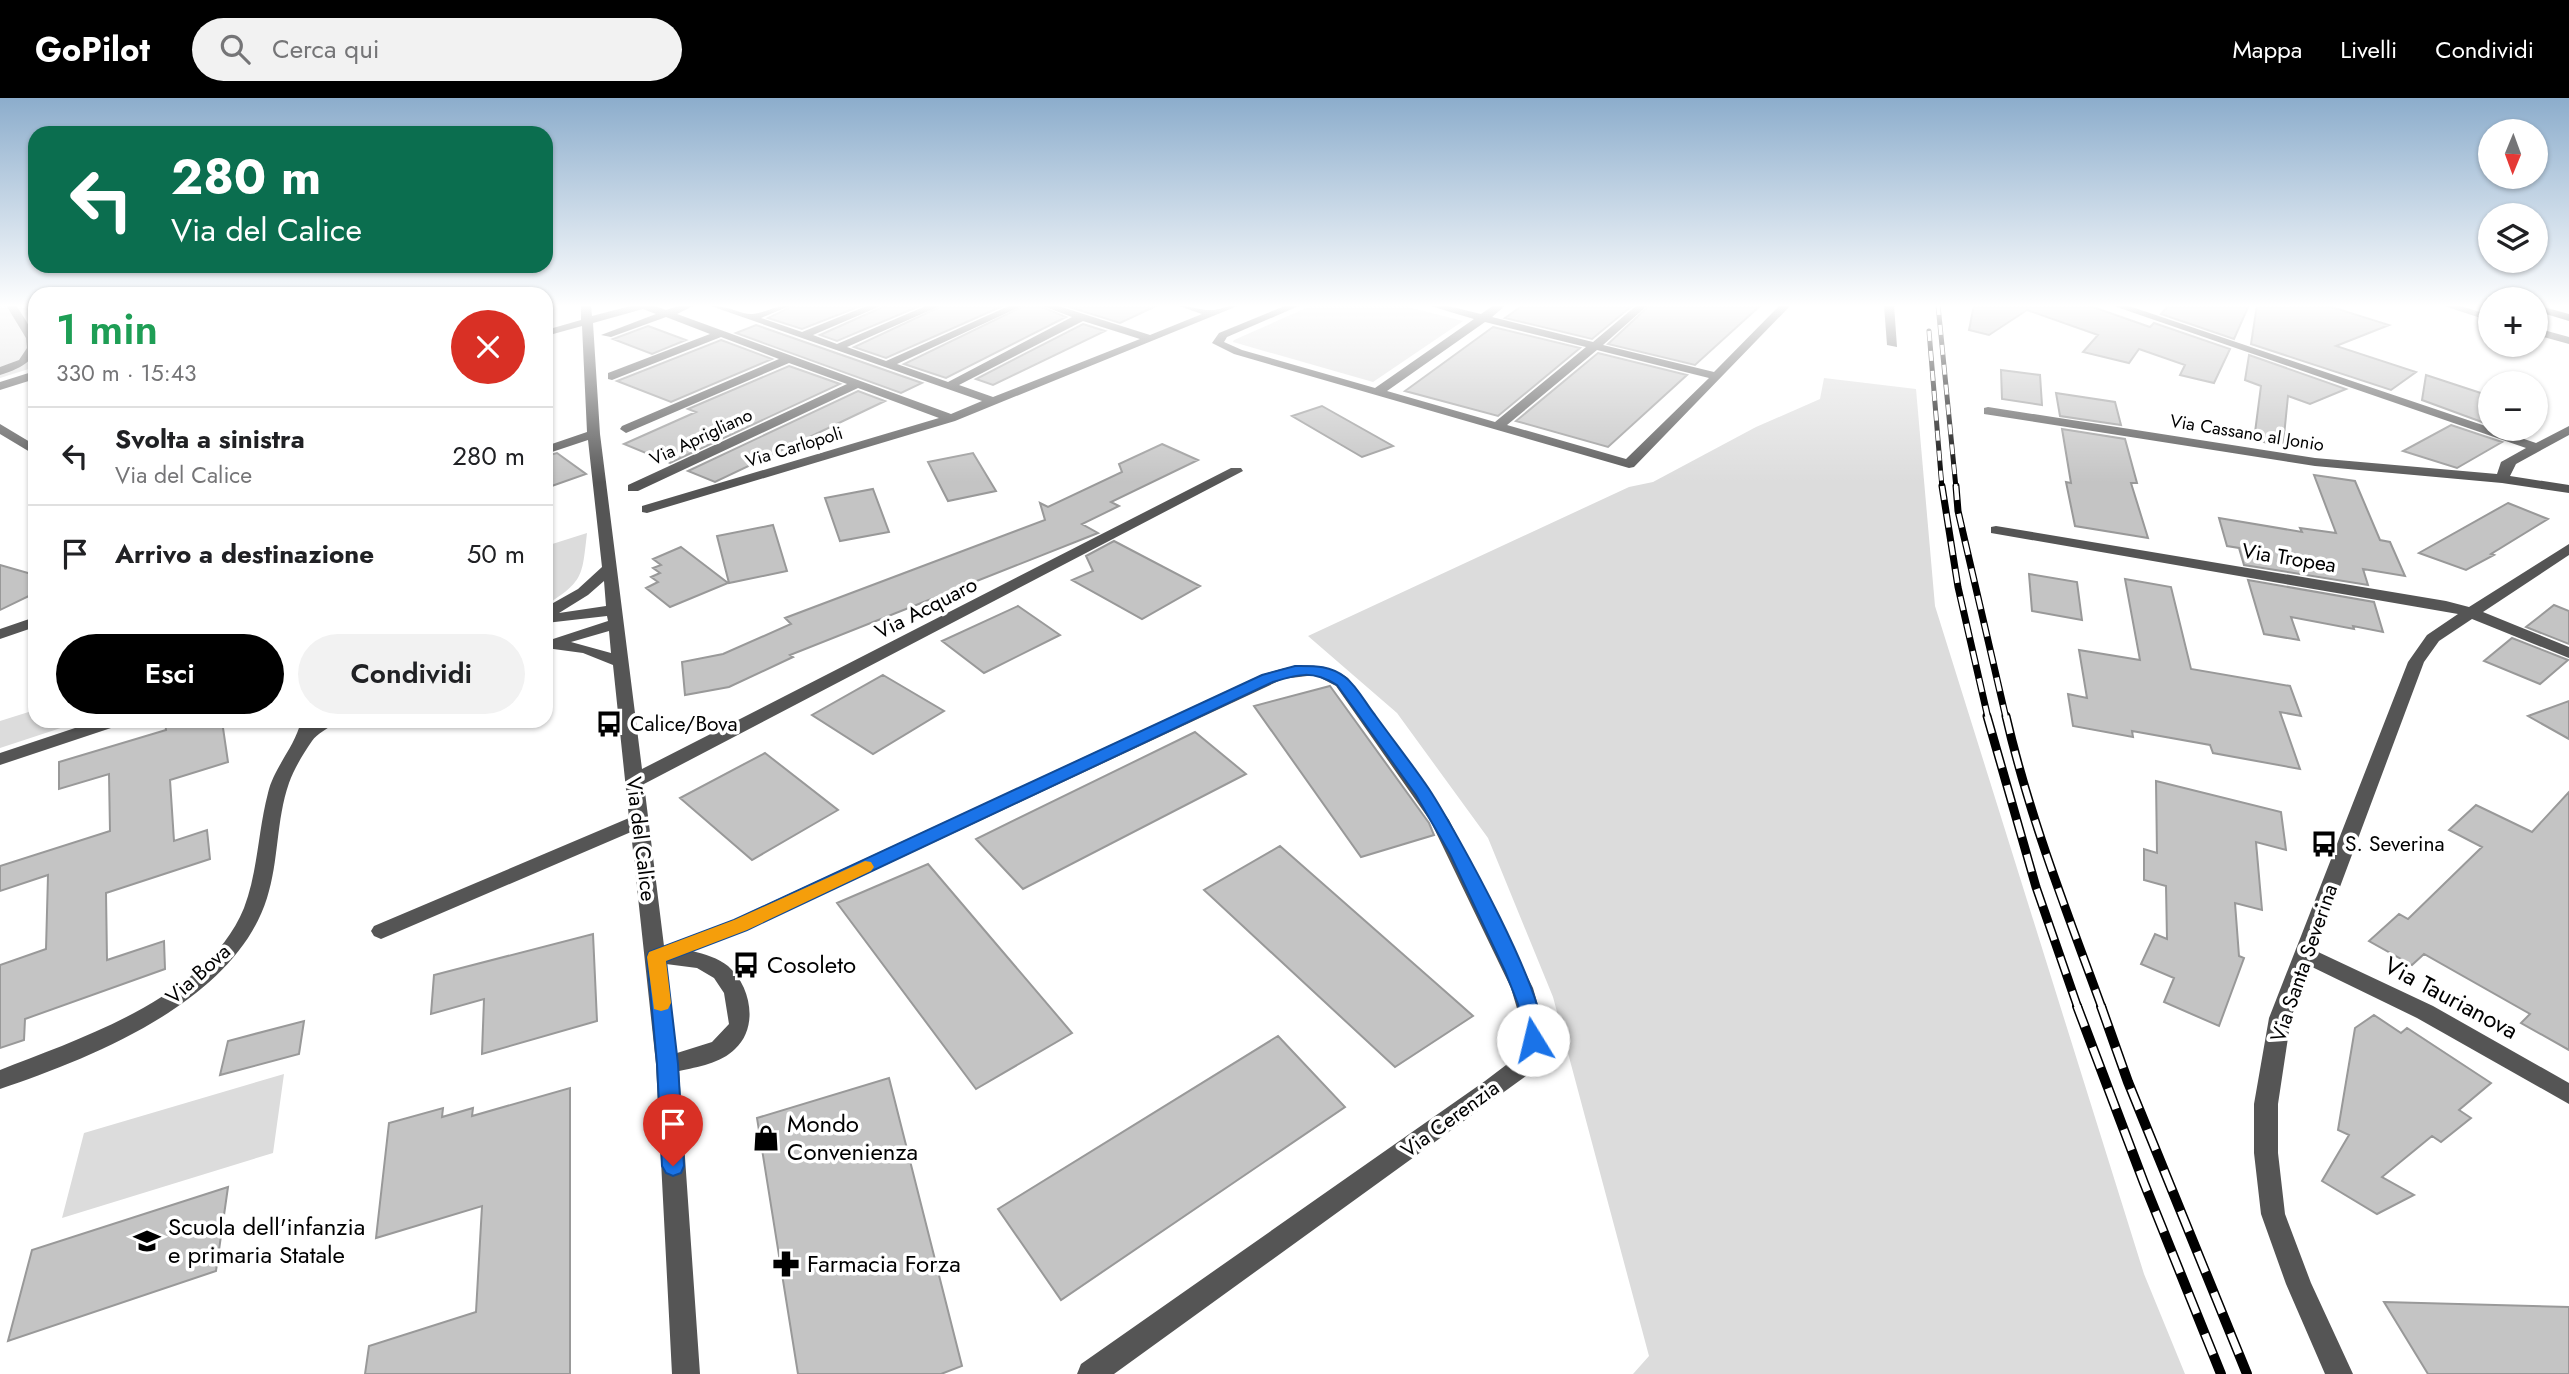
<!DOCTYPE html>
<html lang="it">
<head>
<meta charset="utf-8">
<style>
  :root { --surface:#fff; --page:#f2f2f2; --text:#202124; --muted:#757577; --line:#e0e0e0; --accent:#000 }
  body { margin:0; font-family:Jost,sans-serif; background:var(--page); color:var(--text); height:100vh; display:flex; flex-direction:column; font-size:26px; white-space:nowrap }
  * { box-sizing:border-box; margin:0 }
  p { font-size:23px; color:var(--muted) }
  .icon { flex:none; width:38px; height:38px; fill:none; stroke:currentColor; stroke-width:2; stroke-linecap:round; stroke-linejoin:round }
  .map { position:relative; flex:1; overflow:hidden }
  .sheet { position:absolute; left:28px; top:189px; width:525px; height:441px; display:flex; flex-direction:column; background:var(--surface); border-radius:21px; box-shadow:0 2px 5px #0004 }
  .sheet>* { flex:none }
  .banner { position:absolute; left:28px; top:28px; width:525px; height:147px; border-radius:21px; box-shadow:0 2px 5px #0004; background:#0b6e4f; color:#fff; overflow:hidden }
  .needle { width:46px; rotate:181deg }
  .buttons { position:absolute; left:2478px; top:21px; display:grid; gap:14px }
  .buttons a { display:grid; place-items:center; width:70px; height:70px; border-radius:50%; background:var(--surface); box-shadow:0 2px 5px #0004; font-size:35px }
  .pin { position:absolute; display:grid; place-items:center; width:60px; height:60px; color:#fff; margin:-72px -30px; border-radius:50% 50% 50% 0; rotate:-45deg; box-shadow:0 0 7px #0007 }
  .pin .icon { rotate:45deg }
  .me { position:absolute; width:77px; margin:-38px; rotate:351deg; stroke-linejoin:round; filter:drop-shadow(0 0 5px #0008) }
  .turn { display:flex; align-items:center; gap:24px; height:147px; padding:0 28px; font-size:32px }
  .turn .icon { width:91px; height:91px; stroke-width:2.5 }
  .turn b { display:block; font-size:49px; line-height:60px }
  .round { display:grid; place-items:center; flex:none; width:74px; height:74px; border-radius:37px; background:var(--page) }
  .headline { display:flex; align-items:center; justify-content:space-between; height:119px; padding:0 28px }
  h1 { font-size:42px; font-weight:600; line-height:52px; color:#1e9e55 }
  .button { display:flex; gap:14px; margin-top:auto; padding:14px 28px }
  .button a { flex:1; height:80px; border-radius:42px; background:var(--accent); color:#fff; font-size:28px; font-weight:600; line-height:80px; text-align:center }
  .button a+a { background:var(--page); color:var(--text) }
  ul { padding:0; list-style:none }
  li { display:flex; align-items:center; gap:21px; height:98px; padding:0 28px; border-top:2px solid var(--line) }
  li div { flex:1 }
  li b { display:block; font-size:26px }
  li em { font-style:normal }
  header { display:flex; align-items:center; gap:42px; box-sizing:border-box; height:98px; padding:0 35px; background:var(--accent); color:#fff }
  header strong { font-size:33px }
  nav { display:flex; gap:38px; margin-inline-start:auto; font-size:24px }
  .search { width:490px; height:63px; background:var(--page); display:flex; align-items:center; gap:18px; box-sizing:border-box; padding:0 24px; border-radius:38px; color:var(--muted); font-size:26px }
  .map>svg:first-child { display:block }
  .green { fill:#dcdcdc }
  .building { fill:#c4c4c4; stroke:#999; stroke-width:2 }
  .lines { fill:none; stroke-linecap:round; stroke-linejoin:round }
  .minor { fill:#555; fill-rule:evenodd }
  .major { fill:#000; fill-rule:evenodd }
  .rail-far3-casing { stroke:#000; stroke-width:5 }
  .rail-far2-casing { stroke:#000; stroke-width:7 }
  .rail-far1-casing { stroke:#000; stroke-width:9 }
  .rail-casing { stroke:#000; stroke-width:10 }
  .rail-far3 { stroke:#fff; stroke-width:3.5; stroke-dasharray:10; stroke-linecap:butt }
  .rail-far2 { stroke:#fff; stroke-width:4.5; stroke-dasharray:14; stroke-linecap:butt }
  .rail-far1 { stroke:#fff; stroke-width:6; stroke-dasharray:18; stroke-linecap:butt }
  .rail { stroke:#fff; stroke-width:7; stroke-dasharray:22; stroke-linecap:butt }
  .route { fill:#1a73e8; stroke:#114b97; stroke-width:2 }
  .slow { fill:#f59e0b }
  .labels { text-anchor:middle; stroke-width:7; stroke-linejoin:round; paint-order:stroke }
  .far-street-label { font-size:18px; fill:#000; stroke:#fff }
  .street-label { font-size:21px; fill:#000; stroke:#fff }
  .poi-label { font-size:21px; fill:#000; stroke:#fff; text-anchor:start }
  .near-poi-label { font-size:24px; fill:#000; stroke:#fff; text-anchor:start }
  .near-street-label { font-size:24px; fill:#000; stroke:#fff }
</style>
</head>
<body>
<header>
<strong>GoPilot</strong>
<div class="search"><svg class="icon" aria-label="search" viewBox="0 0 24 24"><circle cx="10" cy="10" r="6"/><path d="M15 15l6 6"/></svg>Cerca qui</div>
<nav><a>Mappa</a><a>Livelli</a><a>Condividi</a></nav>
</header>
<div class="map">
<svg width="2569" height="1276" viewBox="0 0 2569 1276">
  <rect width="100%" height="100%" fill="#fff"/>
  <path class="green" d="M0 207H35V269L0 280Z
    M1313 207H1400L1463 223 1373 284 1233 244 1234 242Z
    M1824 280 1916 291 1935 508 2144 1176 2185 1276H1633L1649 1258 1553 899 1488 740 1397 615 1308 538 1629 389 1653 384 1756 329 1820 301Z
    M587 435C582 478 584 483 546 507V448Z
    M35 612V623H82L0 650V623Z
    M284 976 273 1055 62 1120 84 1035Z"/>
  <path class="building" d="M795 207H863L802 231 768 220Z
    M887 207H922L837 243 820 237Z
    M944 207H1005L886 260 854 249Z
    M1026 207H1037L1066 219 946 280 904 266Z
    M1063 207H1158L1120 225Z
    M1523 207H1633L1592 241 1505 220Z
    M1650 207H1761L1695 267 1608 246Z
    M1974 207H2087L2150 229 2154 225 2230 251 2214 285 2180 277 2185 267 2139 251 2129 265 2083 254 2098 237 2027 212 1989 237 1969 232Z
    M2169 207H2249L2234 241 2161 216Z
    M2257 207H2325L2389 227 2336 248 2416 274 2391 292 2251 246Z
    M1083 226 1105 233 993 287 976 281Z
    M756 227 922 285 901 295 736 235Z
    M648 228 686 242 652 256 613 241Z
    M1493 229 1580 250 1498 318 1405 293Z
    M721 242 772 261 671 304 617 283Z
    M1598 255 1687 277 1608 349 1516 323Z
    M2249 257 2346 291 2310 306 2288 298 2283 348 2254 342 2261 288 2245 282Z
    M789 268 840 286 670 365 624 346 696 314 688 311Z
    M2001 272 2040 277 2042 307 2002 301Z
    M2426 277 2490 298V327L2422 302Z
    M858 293 885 303 715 384 688 373Z
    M2056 295 2115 304 2121 327 2060 318Z
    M1322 308 1393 348 1362 359 1292 318Z
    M2451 327 2502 344 2457 370 2403 353Z
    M2062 331 2125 341 2137 385H2131L2148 440 2075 428 2066 384 2071 385Z
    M1162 346 1198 362 1111 404 1119 408 1082 426 1098 435 790 557 793 559 729 589 685 597 682 564 723 556 791 526 785 520 1045 422 1040 405 1048 409 1122 374 1119 366Z
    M557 355 586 376 546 390V358Z
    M973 355 996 393 948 403 928 364Z
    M2314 377 2355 383 2380 442 2390 444 2405 478 2363 471 2368 487 2244 467 2239 450 2227 448 2219 420 2302 434 2300 430 2336 435Z
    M873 391 889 434 840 443 825 400Z
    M2508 405 2548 421 2491 456 2494 457 2466 472 2419 455Z
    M773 427 787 473 729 485 717 438Z
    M1114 443 1200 488 1142 521 1072 482 1093 473 1086 458Z
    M681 449 728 485 670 509 646 490 658 484 651 479 660 475 653 470 661 467 653 461Z
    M0 467 35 477V495L0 512Z
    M2029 476 2077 484 2082 522 2032 513Z
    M2125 481 2171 489 2191 571 2290 588 2301 618 2280 614 2300 671 2213 655 2210 647 2132 633 2133 639 2073 628 2068 596 2087 600 2079 552 2140 562Z
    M2248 482 2374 504 2383 534 2353 528 2354 531 2291 519 2299 542 2264 536Z
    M2554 507 2569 513V546L2526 529Z
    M1018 508 1060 537 984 575 942 543Z
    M2512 540 2568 562 2540 586 2484 563Z
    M883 577 944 613 873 656 812 617Z
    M1330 588 1429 725 1434 737 1361 759 1254 608Z
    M2569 603V641L2528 618Z
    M165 623H222L228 664 170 682 174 743 207 732 210 761 106 795 107 862 164 843 165 871 25 921 24 942 0 950V867L46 851 48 777 0 793V768L110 733 109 676 59 691V664L166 632Z
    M1195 634 1246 676 1023 791 976 741Z
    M765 655 838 712 752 762 680 700Z
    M2156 683 2281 714 2286 752 2256 744 2262 812 2235 805 2239 858 2244 860 2219 928 2164 904 2174 880 2141 866 2155 836 2167 841 2166 788 2144 782V751L2157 755Z
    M2569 694V952L2521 925 2530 916 2424 856 2412 867 2369 843 2399 816 2408 821 2482 749 2449 732 2476 707 2532 734Z
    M1280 748 1455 902 1473 918 1395 969 1204 792Z
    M928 766 1072 935 976 991 837 805Z
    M593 836 597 923 482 956 484 901 431 916 434 877Z
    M2374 917 2401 935 2407 930 2491 985 2459 1012 2471 1020 2441 1044 2432 1038 2382 1079 2414 1097 2377 1116 2322 1083 2349 1037 2338 1032 2355 930Z
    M304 923 299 956 220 977 228 943Z
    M1278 938 1345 1009 1061 1202 998 1111Z
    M889 980 962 1268 941 1276H798L757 1020Z
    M570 990V1276H365L369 1248 476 1214 482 1108 376 1140 389 1025 443 1010 442 1019 473 1010 472 1018Z
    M228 1089 216 1173 8 1243 32 1152Z
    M2384 1204 2569 1209V1276H2428Z"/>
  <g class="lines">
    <path class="minor" d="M6 207H16C39 242 50 262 0 277V269L19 262 27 250 26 240Z
      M581 207H591L592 218 634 207H652L666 212 681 207H695L677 216 951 316 982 303 708 207C724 206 742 217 753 216 767 214 777 207 792 207L761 220 802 234 869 207H883L813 237 837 246 928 207H942L847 249 886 263 1011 207H1024L897 266 948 284 1072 219 1040 207H1055L1150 237 1202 216 1176 207C1188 207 1202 213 1211 212 1221 212 1229 206 1240 207L955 323 647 415 642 414V408L939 320 858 290 638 393H628V387L847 286 789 265 626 335 620 331 622 328 779 261 721 239 612 282 608 281V275L710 236 666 219 611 239 601 237 656 216 643 211 593 225 600 336 642 671 1231 370H1241L1243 373 644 686 664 848 733 822 1261 577C1291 567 1320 561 1348 580L1449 722 1533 890 1543 924 1542 950 1537 963 1526 978 1114 1276H1077L1081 1266 1485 983 1510 964 1520 950 1521 924 1511 890 1431 724 1336 588 1315 577 1283 581 747 832 692 853C705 856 718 860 728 868 751 888 759 929 735 951 721 965 698 969 679 973L700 1276H672L656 966 631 734 388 838 381 841 374 838 371 833 374 828 629 720 613 567 583 555 546 550V540L553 541 608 523 607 518 546 525V509L578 491 602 469 588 342 546 356V348L587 334 582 228 546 238V232L581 222ZM1083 223 1140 241 993 299 959 287ZM604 483 606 508 559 515 588 497ZM609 533 611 555 571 544ZM666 866 697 870 714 880 724 895 729 926 712 944 677 955Z
      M1287 207H1301L1227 239 1224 244 1242 252 1375 290 1474 221 1427 207H1444L1481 216 1494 207H1506L1492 219 1593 244 1637 207H1648L1603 247 1714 274 1780 207H1791L1634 369 1629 370 1234 256 1212 245 1219 235ZM1485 224 1586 249 1495 324 1387 293ZM1597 252 1709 280 1626 361 1507 327Z
      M1884 207H1894L1897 249 1887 247Z
      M2111 207H2126L2536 345 2569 328V337L2516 366 2510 378 2569 387V395L2502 385 2315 368 1984 316V310L1988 309 2315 360 2497 376 2501 364 2526 350Z
      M2441 207H2457L2490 217V223Z
      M2536 230 2569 239V246L2536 237Z
      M35 273V281L0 292V284Z
      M0 326 35 347V357L0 336Z
      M1996 428 2446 503 2469 509 2569 446V457L2483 514 2569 549V560L2472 521 2439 543 2424 564 2316 853 2433 908 2569 985V1006L2417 920 2310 868 2291 920 2278 1006V1055L2285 1116 2311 1185 2353 1276H2325L2286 1186 2261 1116 2254 1055V1006L2269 920 2408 564 2427 537 2458 516 1991 435V429Z
      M35 519V529L0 541V531Z
      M96 623H123L120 627 0 667V655Z
      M301 623H336C329 631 317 635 312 643 303 656 294 671 289 685 276 722 279 763 267 800 235 903 94 959 0 991V972C81 940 208 899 244 810 258 773 258 733 268 695 274 669 295 649 301 623Z"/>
    <path class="major" d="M2536 207 2569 216V223L2536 213Z"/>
    <g class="rail-far3-casing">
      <path id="rail-far3" d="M1938 207 1956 390
        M1929 233 1942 390"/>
    </g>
    <g class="rail-far2-casing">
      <path id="rail-far2" d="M1942 388 1958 489 1988 620
        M1956 388 1958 413 2006 620"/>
    </g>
    <g class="rail-far1-casing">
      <path id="rail-far1" d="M1987 618 2036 789 2078 910
        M2006 618C2029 718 2067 814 2102 910"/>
    </g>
    <g class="rail-casing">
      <path id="rail" d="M2077 908 2144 1085 2221 1276
        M2101 908 2128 984 2247 1276"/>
    </g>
    <use href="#rail-far3" class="rail-far3"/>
    <use href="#rail-far2" class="rail-far2"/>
    <use href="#rail-far1" class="rail-far1"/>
    <use href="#rail" class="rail"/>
  </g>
  <linearGradient id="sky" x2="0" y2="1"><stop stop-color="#8cadcc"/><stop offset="0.54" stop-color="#fff"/><stop offset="1" stop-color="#fff" stop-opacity="0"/></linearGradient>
  <rect width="2569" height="385" fill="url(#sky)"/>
  <path class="route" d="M1295 568C1314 568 1329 567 1345 579 1357 588 1366 606 1375 617 1393 642 1412 666 1429 691 1452 726 1558 914 1541 947L1533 950 1526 947 1518 906 1505 873 1450 756 1416 697 1337 587C1312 572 1299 576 1273 584L747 832 666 863 678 966 684 1068 681 1075 673 1078 666 1075 662 1068 657 966 647 859 649 854 734 822 1262 577Z"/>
  <path class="slow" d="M865 763 871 764 874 769 871 773 747 832 666 863 671 905 668 911 661 913 654 911 647 859 649 854 734 822Z"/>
  <defs>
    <g id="bus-bare" transform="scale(2.1)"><path d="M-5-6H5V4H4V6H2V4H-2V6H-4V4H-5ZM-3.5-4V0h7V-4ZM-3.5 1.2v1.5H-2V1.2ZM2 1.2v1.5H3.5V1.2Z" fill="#000" stroke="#fff" stroke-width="2.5" paint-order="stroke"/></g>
    <g id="shop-bare" transform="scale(2.1)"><path d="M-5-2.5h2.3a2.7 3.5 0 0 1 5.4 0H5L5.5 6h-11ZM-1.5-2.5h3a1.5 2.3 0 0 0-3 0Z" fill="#000" stroke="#fff" stroke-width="2.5" paint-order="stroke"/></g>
    <g id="school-bare" transform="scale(2.1)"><path d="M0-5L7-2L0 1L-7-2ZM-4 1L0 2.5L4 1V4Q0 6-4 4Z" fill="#000" stroke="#fff" stroke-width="2.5" paint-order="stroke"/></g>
    <g id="pharmacy-bare" transform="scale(2.1)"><path d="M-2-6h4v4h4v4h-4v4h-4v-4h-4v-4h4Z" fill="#000" stroke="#fff" stroke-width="2.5" paint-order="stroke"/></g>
  </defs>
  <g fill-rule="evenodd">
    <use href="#bus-bare" x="609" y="626"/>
    <use href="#bus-bare" x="2324" y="746"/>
    <use href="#bus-bare" x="746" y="867"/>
    <use href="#shop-bare" x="766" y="1040"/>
    <use href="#school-bare" x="147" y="1143"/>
    <use href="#pharmacy-bare" x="786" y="1166"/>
  </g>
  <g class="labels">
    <g class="far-street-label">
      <text transform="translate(2247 335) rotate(9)" y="6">Via Cassano al Jonio</text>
      <text transform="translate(701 339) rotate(-25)" y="6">Via Aprigliano</text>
      <text transform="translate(794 349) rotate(-17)" y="6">Via Carlopoli</text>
    </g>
    <g class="street-label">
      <text transform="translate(2289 460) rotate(9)" y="7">Via Tropea</text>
      <text transform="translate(926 510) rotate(-27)" y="7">Via Acquaro</text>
      <text transform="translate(641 741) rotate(83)" y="7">Via del Calice</text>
      <text transform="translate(2304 865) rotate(-71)" y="7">Via Santa Severina</text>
      <text transform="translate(198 876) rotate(-42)" y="7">Via Bova</text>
      <text transform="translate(1450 1021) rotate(-36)" y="7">Via Cerenzia</text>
    </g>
    <g class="poi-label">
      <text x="630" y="633">Calice/Bova</text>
      <text x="2345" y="753">S. Severina</text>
    </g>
    <g class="near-poi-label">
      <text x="767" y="875">Cosoleto</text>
      <text x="787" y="1034">Mondo<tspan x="787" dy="28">Convenienza</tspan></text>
      <text x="168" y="1137">Scuola dell'infanzia<tspan x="168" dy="28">e primaria Statale</tspan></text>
      <text x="807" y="1174">Farmacia Forza</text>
    </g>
    <g class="near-street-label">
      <text transform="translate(2451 900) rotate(28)" y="8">Via Taurianova</text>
    </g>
  </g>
</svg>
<div class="buttons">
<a><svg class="needle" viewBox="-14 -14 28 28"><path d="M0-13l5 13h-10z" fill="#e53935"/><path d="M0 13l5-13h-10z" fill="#757577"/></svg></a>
<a><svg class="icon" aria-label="layers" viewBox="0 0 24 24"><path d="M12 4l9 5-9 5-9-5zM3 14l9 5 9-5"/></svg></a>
<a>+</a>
<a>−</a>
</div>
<div class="pin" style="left:673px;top:1068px;background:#d93025"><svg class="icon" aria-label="arrive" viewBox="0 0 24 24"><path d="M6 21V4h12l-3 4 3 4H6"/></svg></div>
<svg class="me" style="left:1533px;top:942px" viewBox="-20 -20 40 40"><circle r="19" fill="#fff"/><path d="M0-13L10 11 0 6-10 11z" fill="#1a73e8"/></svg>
<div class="banner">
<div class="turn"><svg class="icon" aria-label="left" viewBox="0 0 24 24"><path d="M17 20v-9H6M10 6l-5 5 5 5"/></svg><div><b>280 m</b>Via del Calice</div></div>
</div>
<section class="sheet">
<div class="headline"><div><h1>1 min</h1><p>330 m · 15:43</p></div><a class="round" style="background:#d93025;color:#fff"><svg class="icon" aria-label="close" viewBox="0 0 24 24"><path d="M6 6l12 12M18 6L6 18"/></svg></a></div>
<ul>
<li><svg class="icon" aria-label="left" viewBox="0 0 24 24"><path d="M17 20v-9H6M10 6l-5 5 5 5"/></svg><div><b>Svolta a sinistra</b><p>Via del Calice</p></div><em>280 m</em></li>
<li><svg class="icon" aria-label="arrive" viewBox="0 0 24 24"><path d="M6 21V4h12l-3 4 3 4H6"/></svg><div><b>Arrivo a destinazione</b></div><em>50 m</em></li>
</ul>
<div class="button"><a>Esci</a><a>Condividi</a></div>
</section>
</div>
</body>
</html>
